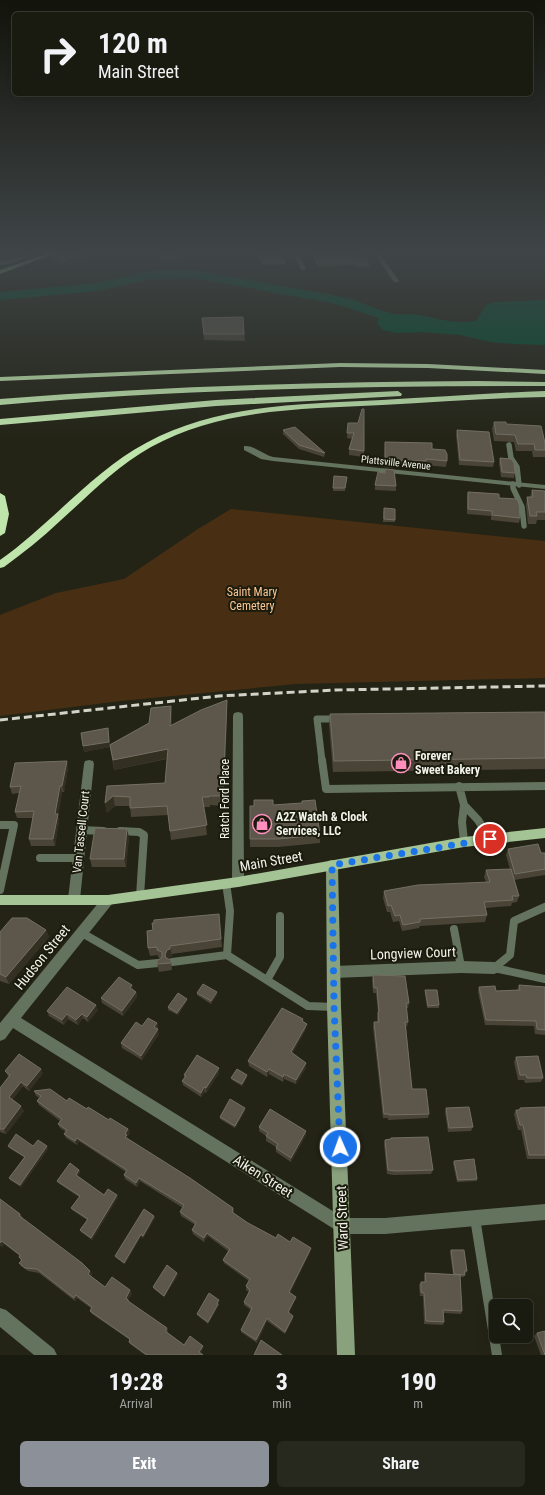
<!DOCTYPE html>
<html lang="en">
<head>
<meta charset="utf-8">
<style>
  :root { --surface:#1a1b10; --page:#27281e; --text:#f1f3f6; --muted:#9fa19f; --line:#383930; --accent:#8c9099 }
  body { margin:0; font-family:"Roboto Condensed",sans-serif; background:var(--page); color:var(--text); height:100vh; display:flex; flex-direction:column; font-size:15px; white-space:nowrap }
  * { box-sizing:border-box; margin:0 }
  p { font-size:13px; color:var(--muted) }
  .icon { flex:none; width:22px; height:22px; fill:none; stroke:currentColor; stroke-width:2; stroke-linecap:round; stroke-linejoin:round }
  .map { position:relative; height:1355px; overflow:hidden }
  .panel { display:flex; flex-direction:column; background:var(--surface); flex:1 }
  .panel>* { flex:none }
  .top-card { position:absolute; left:12px; top:12px; width:521px; height:84px; border-radius:6px; box-shadow:0 4px 16px #0002,0 0 0 1px var(--line); background:#1a1b10; color:var(--text); overflow:hidden }
  .fabs { position:absolute; left:489px; top:1299px; display:grid; gap:8px }
  .fabs a { display:grid; place-items:center; width:44px; height:44px; border-radius:6px; background:var(--surface); box-shadow:0 4px 16px #0002,0 0 0 1px var(--line); font-size:20px }
  .pin { position:absolute; display:grid; place-items:center; width:34px; height:34px; color:#fff; margin:-17px; border:2px solid #fff; border-radius:50%; box-shadow:0 1px 4px #0007 }
  .me { position:absolute; width:44px; margin:-22px; rotate:358deg; stroke-linejoin:round; filter:drop-shadow(0 0 3px #0008) }
  .turn { display:flex; align-items:center; gap:14px; height:84px; padding:0 20px; font-size:18px }
  .turn .icon { width:52px; height:52px; stroke-width:2.5 }
  .turn b { display:block; font-size:28px; line-height:34px }
  .eta { display:flex; justify-content:space-evenly; align-items:center; height:68px; text-align:center }
  .eta b { font-size:24px; font-weight:700; line-height:28px }
  .cta { display:flex; gap:8px; margin-top:auto; padding:8px 20px }
  .cta a { flex:1; height:46px; border-radius:6px; background:var(--accent); color:#fff; font-size:16px; font-weight:700; line-height:46px; text-align:center }
  .cta a+a { background:var(--page); color:var(--text) }
  .map>svg:first-child { display:block }
  .green { fill:#482e13 }
  .water { fill:#004c2d }
  .lines { fill:none; stroke-linecap:round; stroke-linejoin:round }
  .river { fill:#004c2d; fill-rule:evenodd }
  .lane-far4 { stroke:#64735d; stroke-width:4.5 }
  .lane-far3 { stroke:#64735d; stroke-width:5.5 }
  .lane-far2 { stroke:#64735d; stroke-width:7 }
  .lane-far1 { stroke:#64735d; stroke-width:8 }
  .lane { stroke:#64735d; stroke-width:10 }
  .street { fill:#64735d; fill-rule:evenodd }
  .secondary { fill:#89a17d; fill-rule:evenodd }
  .primary { fill:#a5c495; fill-rule:evenodd }
  .highway { fill:#bfe4ac; fill-rule:evenodd }
  .rail { stroke:#d2d3c9; stroke-width:3; stroke-dasharray:8 4; stroke-linecap:butt }
  .wall { fill:#4a4437 }
  .shaded-wall { fill:#332f21 }
  .building { fill:#5c574a; stroke:#736f63 }
  .route { stroke:#1a73e8; stroke-width:7; stroke-dasharray:0 12.6 }
  .labels { text-anchor:middle; stroke-width:4; stroke-linejoin:round; paint-order:stroke }
  .far-street-label { font-size:10px; fill:#f2f3ea; stroke:#1a1b0d }
  .park-label { font-size:12px; fill:#fdc692; stroke:#1a1b0d }
  .poi-label { font-size:12px; font-weight:bold; fill:#f2f3ea; stroke:#1a1b0d; text-anchor:start }
  .street-label { font-size:12px; fill:#f2f3ea; stroke:#1a1b0d }
  .near-street-label { font-size:14px; fill:#f2f3ea; stroke:#1a1b0d }
</style>
</head>
<body>
<div class="map">
<svg width="545" height="1355" viewBox="0 0 545 1355">
  <rect width="100%" height="100%" fill="#232416"/>
  <path class="green" d="M231 509 545 541V678L296 684 121 701 0 716V615L56 593 124 579 198 529Z"/>
  <path class="water" d="M545 300V345L514 344 491 342 460 335 423 332 397 333 383 330 377 323 379 318 372 312C378 311 382 313 387 314 395 315 404 314 412 314 434 317 454 325 476 321L486 305 495 302Z"/>
  <g class="lines">
    <path class="river" d="M193 270 327 294 354 300 377 309 408 318 410 321 408 324 403 325C377 319 353 308 327 302L193 278 151 279 97 291 0 300V292L97 283 151 271Z"/>
    <path class="lane-far4" d="M0 263 13 261 30 254"/>
    <path class="lane-far3" d="M509 445 511 458 517 467 519 485
      M513 484V488L522 507 524 526"/>
    <path class="lane-far2" d="M322 761 317 719H339"/>
    <path class="lane-far1" d="M322 760 326 789 545 786
      M459 786 464 805
      M0 825H14L0 890
      M81 830 103 831
      M120 831 139 832 144 835 140 896
      M464 842 462 822 464 805 478 820 490 839
      M40 858H78
      M226 883 230 911 227 955 308 1006 334 1007
      M454 929 461 967
      M82 933 138 965 158 963
      M172 962 227 955
      M494 968 510 955 514 921 545 907
      M494 968 545 979
      M267 980 280 957V916"/>
    <path class="lane" d="M475 1218 497 1355"/>
    <path class="street" d="M292 252H298L306 269 305 270H301Z
      M373 252H379L399 281 398 282H394Z
      M244 446C254 445 264 455 273 457L545 485V489L273 461 261 459 244 450Z
      M238 712 242 713 243 716 244 882 242 886 238 887 234 886 232 882 233 716 234 713Z
      M89 760 93 761 94 764 80 899 78 903 74 904 70 903 68 899 84 764 85 761Z
      M108 895 112 896 114 900 112 904 21 1018 344 1218H385L545 1204V1220L385 1234H342L13 1028 5 1039 0 1041V1023L104 896Z
      M461 961 494 962 499 964 501 968 499 972 494 974 461 973 334 978 329 976 327 972 329 968 334 966Z
      M0 1308 6 1310 54 1349 57 1355H34L0 1327Z"/>
    <path class="secondary" d="M332 860 336 861 338 865 341 1007 355 1355H337L327 1007 326 865 328 861Z"/>
    <path class="primary" d="M51 252H59L0 274V270Z
      M545 828V838L464 847 238 887 108 905H0V895H108L238 877 464 837Z"/>
    <path class="highway" d="M340 363 428 364 545 370V374L428 368 340 367 0 381V377Z
      M477 381 545 382V386C363 386 182 389 0 405V399C159 386 317 382 477 381Z
      M398 391 402 394 401 396 216 406 0 425V419L216 400Z
      M545 391V397C490 398 436 402 382 405 304 409 221 408 151 447 117 466 89 495 60 521 42 538 23 553 4 567L0 568V560C50 525 93 471 146 443 218 404 302 404 382 400 436 397 491 393 545 391Z
      M0 493 5 496 9 514 5 533 0 536Z"/>
    <path class="rail" d="M0 720 219 696 336 690 545 686"/>
  </g>
  <path class="wall" d="M55 252H101L65 266 52 261V255Z
    M160 252H178L179 260 162 261Z
    M257 252H280L285 263V265H262Z
    M311 252H363L369 265V267L356 268 355 265 318 267Z
    M243 317 245 341 204 340 202 318Z
    M494 422 506 424 545 443V457H533L532 451H516L514 442 494 441 492 429Z
    M348 423H358L364 451V457L349 455V449L353 439 347 438Z
    M283 430 325 453 324 457 299 449 283 434Z
    M457 430 494 462 493 467 459 465 456 435Z
    M385 442 432 449 447 461 446 467 425 465V467L393 465V468L384 467Z
    M500 458 515 473 514 478 501 477 499 463Z
    M385 469 396 486V491L375 490V485L385 473Z
    M334 476 347 477 345 491H333Z
    M532 490 545 491V520H537L536 524H528L526 505 527 497H530Z
    M468 492 499 498 520 518 519 523 491 520V516L467 514V496Z
    M383 511 395 520V522H383Z
    M227 700V710L224 806 210 805V807H204L207 835 171 840 168 815 131 817 130 806H115L107 813 105 803 107 786 165 783 167 759 114 770 110 747 84 752 83 746 108 728 110 744 149 723 171 706 172 716V725Z
    M545 712V769L333 772 329 725 330 714Z
    M67 761 68 768 64 792H62L58 816 59 821 55 846H31L29 839 33 818H17L15 812 19 793 12 794 10 787Z
    M273 805 320 835V843L278 847H250V839Z
    M129 837 126 867H92L90 859Z
    M508 849 545 853V875L514 880 519 896 517 902 512 903 511 906 485 908 487 915 485 922 420 926 419 928 402 931 399 921 393 922 390 912H387L383 898 384 891 486 882 484 877 486 870 510 869 506 855Z
    M219 914 222 947 172 954V956L168 958V959L171 960 172 970 159 972 157 964 161 959 158 957V955L150 956 148 948 153 930Z
    M46 930 49 937 9 984 0 981V932Z
    M373 975 409 1003 408 1008H406L408 1022 407 1027 406 1026 412 1089 429 1114 428 1118 388 1120V1118H383L373 1027 374 1022H377V1017L378 1012 376 993H373L372 980Z
    M519 985 545 987V1035L535 1034 534 1026 485 1025 478 992 479 987 496 991 517 990Z
    M133 990 136 992 137 997 123 1016 102 1003 101 998 134 990Z
    M425 990 439 1005V1008H427L425 993Z
    M197 993 217 995 211 1004 197 995Z
    M187 1001 178 1015 168 1010V1007Z
    M98 1010 88 1022 83 1018 78 1025 68 1019 64 1025 49 1016 47 1011Z
    M303 1019V1022L306 1029 292 1054 306 1063V1068L296 1084 284 1079 283 1082 269 1074 267 1077 249 1066 248 1061Z
    M157 1023 158 1028 157 1029 159 1034 142 1060 122 1048 121 1043 142 1026Z
    M516 1057 543 1078 541 1082 525 1083 524 1080H518L514 1062Z
    M5 1071 43 1073 29 1091 23 1086 12 1100 24 1111 6 1134 0 1132V1088L9 1077 8 1076Z
    M219 1073 206 1093 205 1092 201 1097 183 1085 182 1081 184 1078V1075Z
    M247 1075V1077L242 1086 232 1080 231 1078Z
    M34 1091 67 1101 128 1129 130 1133 127 1137 128 1139 233 1208 234 1212 233 1213 248 1223 276 1238 311 1248 310 1252 290 1293 296 1297 295 1300 289 1313 293 1316V1319L285 1334 267 1321 257 1343 241 1332V1330L251 1310 244 1305V1302L249 1292 246 1290V1286L249 1281 224 1263 223 1260 228 1251 208 1236 204 1242 193 1234 192 1230 195 1225 181 1216 180 1212 183 1208 140 1181 137 1187 125 1179 124 1175 126 1172 79 1141 77 1145 66 1138 64 1134 66 1132 60 1128 58 1124 60 1121 39 1105 37 1101 40 1098 36 1096Z
    M545 1107V1159H527L521 1130H518L514 1114 516 1110H519L520 1108Z
    M245 1108V1111L235 1128 220 1119V1117Z
    M446 1108 473 1127 471 1131 448 1132 445 1112Z
    M259 1127 306 1131V1135L291 1162 276 1152V1147L266 1141V1136L259 1131Z
    M391 1138 433 1170 431 1174 394 1175 387 1174 384 1144 385 1140 391 1139Z
    M8 1146H33L48 1149 21 1187 10 1180 9 1178 24 1157 9 1148Z
    M454 1161 477 1179V1181L457 1182 453 1163Z
    M79 1170 80 1172 78 1176 104 1195 118 1197 92 1240 81 1232 80 1230 87 1220 72 1210 71 1208 79 1197 58 1183 57 1181Z
    M0 1199 20 1214 23 1218H22L90 1271 92 1274 90 1276 105 1287 132 1294 128 1299 130 1303 167 1328 168 1331 167 1332 184 1345 203 1346V1348L201 1353 203 1355H145L130 1344 129 1342 130 1340 92 1314 90 1311 92 1309 77 1298 75 1301 39 1273 28 1271 21 1266 19 1263 21 1261 19 1257 20 1256 4 1244 2 1247 0 1245Z
    M154 1216 155 1218 143 1238 141 1236 125 1264 115 1257V1256Z
    M451 1250 467 1271 466 1273H465V1275L464 1277H460L462 1311 461 1314 444 1313V1322L443 1325 424 1324 423 1296H420L419 1285 421 1282H424V1276L425 1273 453 1274 450 1252Z
    M178 1275 164 1297 154 1289 153 1287Z
    M219 1301 218 1303 219 1305 208 1324 197 1315V1314Z
    M537 1333 545 1355H541L534 1336Z"/>
  <path class="shaded-wall" d="M9 252H10L9 258 0 260V255Z
    M85 252H101L65 266 64 260Z
    M227 700V710L224 806 223 796Z
    M171 706 172 716 171 736 170 726Z
    M108 728 110 747 84 752 83 746Z
    M168 749 169 758 114 770 113 760Z
    M67 761 68 768 64 792 62 786Z
    M60 786 62 792 58 816 59 821 55 846 53 839 55 814Z
    M113 796 115 806 107 813 105 803Z
    M127 829 129 837 126 867 124 859Z
    M46 930 49 937 9 984 6 977Z
    M170 946 172 956 168 958 166 962 165 955 167 950Z
    M132 985 134 990 131 993 130 988Z
    M136 992 137 997 123 1016 122 1011Z
    M217 992V995L211 1004V1001Z
    M187 999V1001L178 1015 177 1013Z
    M96 1005 98 1010 88 1022 87 1017Z
    M67 1014 68 1019 64 1025 62 1020Z
    M82 1014 83 1018 78 1025 76 1020Z
    M157 1023 158 1028 155 1032 154 1027Z
    M307 1024 306 1029 290 1057 291 1052Z
    M158 1029 159 1034 142 1060 141 1056Z
    M306 1063V1068L296 1084V1080Z
    M219 1068V1073L206 1093V1088Z
    M41 1069 43 1073 29 1091 27 1086Z
    M269 1069V1074L267 1077V1072Z
    M284 1074V1079L283 1082V1077Z
    M247 1075V1077L242 1086V1084Z
    M21 1082 23 1086 11 1102 9 1097Z
    M204 1087 205 1092 201 1097V1093Z
    M21 1106 24 1111 6 1134 4 1129Z
    M245 1108V1111L235 1128V1126Z
    M128 1129 130 1133 127 1137 128 1139 126 1141 125 1134Z
    M306 1131V1135L291 1162V1158Z
    M77 1138 79 1141 77 1145 75 1141Z
    M47 1146 48 1149 21 1187 20 1185Z
    M79 1170 80 1172 77 1177 76 1175Z
    M139 1178 140 1181 137 1187 136 1183Z
    M117 1195 118 1197 92 1240 91 1238Z
    M154 1216 155 1218 143 1238V1236Z
    M207 1233 208 1236 204 1242V1238Z
    M141 1234V1236L125 1264 124 1263Z
    M2 1241 4 1244 2 1247 0 1244Z
    M311 1248 310 1252 289 1295V1292Z
    M90 1271 92 1274 90 1278 88 1274Z
    M177 1273 178 1275 164 1297V1296Z
    M130 1290 132 1294 127 1301 126 1298Z
    M76 1295 77 1298 75 1301 74 1298Z
    M296 1297 295 1300 288 1315V1312Z
    M218 1304 219 1305 208 1324V1322Z
    M293 1316V1319L285 1334V1332Z
    M267 1318V1321L257 1343 256 1340Z
    M203 1346V1348L200 1355 199 1352Z"/>
  <path class="building" d="M0 252H9V253L0 255Z
    M55 252H85L64 260 52 255Z
    M161 252H178V253L161 254Z
    M258 252H280L285 263H262Z
    M312 252H363L369 265H356L355 263 318 264Z
    M243 317 244 334H204L202 318Z
    M362 409H364V451L349 449 354 433H347L348 423H358Z
    M494 422H506V424L541 426 545 443V450H535L534 444H518L515 435 496 434Z
    M295 427 325 453 299 445 283 430Z
    M457 430 489 432 494 462 460 460Z
    M385 442 432 443V449L445 450 447 454V461L426 459V461L393 460V463L385 462Z
    M500 458 511 459 514 463 515 473 502 472Z
    M385 469 394 470 396 486 375 485 378 472 385 473Z
    M334 476 347 477 345 488H333Z
    M532 490 545 491V512H536L537 516H530L527 497H533Z
    M468 492 499 494V498L517 499 519 504 520 518 492 515V511L468 509Z
    M384 508 395 509V520L384 519Z
    M227 700 223 796H209V797H202L207 825 170 831 167 806 130 808V797L113 796 105 803 107 786 165 783 168 749 113 760 110 745 149 723 151 708 171 706 170 726 201 710Z
    M545 712V758L334 761 330 714Z
    M108 728 109 742 83 746 81 733Z
    M67 761 62 786H60L55 814H58L53 839H29L34 811 15 812 21 786 10 787 15 763Z
    M254 800H273V805L302 803V801L315 800 320 835 278 839H250V806H254Z
    M95 828 127 829 124 859H90Z
    M538 844 541 853H545V869L515 874 508 849Z
    M511 869 519 896H512L513 900 484 902 487 915 420 919V922L403 925 400 915 395 916 391 905 388 906 384 891 418 885 490 882 486 870Z
    M219 914 221 939 170 946V949L167 950 165 955 166 958 171 960V963L157 964V961L162 957V952L157 950V947L148 948 147 931 153 930 152 923H154V920Z
    M12 918H27L46 930 6 977 0 974V932Z
    M373 975 405 976 409 1003H406L408 1022H405L412 1089H426L429 1114 389 1115V1114H384L374 1022H379L378 1012H379L377 988H374Z
    M119 977 132 985 130 988 136 992 122 1011 101 998Z
    M203 984 217 992 211 1001 197 993Z
    M519 985 545 987V1030L537 1029 536 1021 486 1020 479 987 495 986 496 991 520 990Z
    M67 987 96 1005 87 1017 82 1014 76 1020 67 1014 62 1020 47 1011Z
    M425 990H437L439 1005 428 1006Z
    M178 993 187 999 177 1013 168 1007Z
    M282 1008 303 1019 302 1021 307 1024 291 1052 306 1063 296 1080 284 1074 283 1077 269 1069 267 1072 248 1061Z
    M148 1018 157 1023 154 1027 158 1029 141 1056 121 1043 136 1022 142 1026Z
    M19 1054 41 1069 27 1086 21 1082 9 1097 21 1106 4 1129H0V1088L10 1075 5 1071Z
    M197 1055 219 1068 206 1088 204 1087 201 1093 182 1081 186 1076 184 1075Z
    M538 1056 543 1078H527L526 1075H520L516 1057Z
    M237 1069 247 1075 242 1084 231 1078Z
    M50 1089 67 1101 69 1098 87 1109 88 1107 109 1120 110 1118 128 1129 125 1134 127 1135 125 1137 190 1178 233 1208 232 1212 248 1223 276 1238 278 1234 290 1242 293 1237 311 1248 289 1292 296 1297 288 1312 293 1316 285 1332 267 1318 256 1340 241 1330 252 1308 244 1302 250 1290 246 1286 250 1279 223 1260 230 1249 207 1233 204 1238 192 1230 196 1223 180 1212 184 1205 139 1178 136 1183 124 1175 127 1170 77 1138 75 1141 64 1134 67 1130 58 1124 62 1119 37 1101 41 1096 34 1091Z
    M230 1099 245 1108 235 1126 220 1117Z
    M469 1107 473 1127 449 1128 446 1108Z
    M545 1107V1155H529L523 1125H520L516 1110H520V1108Z
    M270 1109 306 1131 291 1158 276 1148 278 1144 266 1136 268 1133 259 1127Z
    M16 1134 33 1146 38 1140 47 1146 20 1185 9 1178 25 1157 8 1146Z
    M428 1137 433 1170 395 1171 388 1170 385 1140 391 1139V1138Z
    M474 1159 477 1179 458 1180 454 1161Z
    M70 1163 79 1170 76 1175 104 1195 108 1189 117 1195 91 1238 80 1230 88 1219 71 1208 80 1196 57 1181Z
    M0 1199 20 1214 19 1216 25 1220 82 1263 90 1271 88 1274 105 1287 112 1277 130 1290 126 1298 128 1300V1301L167 1328 165 1331 184 1345 190 1336 203 1346 199 1352 203 1355H147L129 1342 130 1339 90 1311 92 1307 76 1295 74 1298 37 1269 25 1268 19 1263 22 1260 19 1257 20 1255 2 1241 0 1243Z
    M144 1209 154 1216 143 1236 141 1234 124 1263 115 1256Z
    M451 1250H464L467 1271H464L465 1275 454 1274Z
    M167 1265 177 1273 164 1296 153 1287Z
    M425 1273 460 1275 462 1311 443 1310 444 1322 426 1321 424 1293 421 1292V1282H426Z
    M209 1293 219 1300 217 1303 218 1304 208 1322 197 1314Z
    M545 1331V1355L537 1333Z
    M261 1340 282 1355H254Z"/>
  <linearGradient id="sky" x2="0" y2="1"><stop stop-color="#13140c"/><stop offset="0.57" stop-color="#3f4547"/><stop offset="1" stop-color="#3f4547" stop-opacity="0"/></linearGradient>
  <rect width="545" height="442" fill="url(#sky)"/>
  <g class="lines">
    <path class="route" d="M340 1147 334 1006 332 865 490 839"/>
  </g>
  <defs>
    <g id="shop-ring" transform="scale(1)"><circle r="9.5" fill="#1a1b0d" stroke="#fe8ebe" stroke-width="1.5"/><path d="M-5-2.5h2.3a2.7 3.5 0 0 1 5.4 0H5L5.5 6h-11ZM-1.5-2.5h3a1.5 2.3 0 0 0-3 0Z" fill="#fe8ebe"/></g>
  </defs>
  <g fill-rule="evenodd">
    <use href="#shop-ring" x="401" y="763"/>
    <use href="#shop-ring" x="262" y="824"/>
  </g>
  <g class="labels">
    <g class="far-street-label">
      <text transform="translate(396 462) rotate(6)" y="4">Plattsville Avenue</text>
    </g>
    <g class="park-label">
      <text x="252" y="596">Saint Mary<tspan x="252" dy="14">Cemetery</tspan></text>
    </g>
    <g class="poi-label">
      <text x="415" y="760">Forever<tspan x="415" dy="14">Sweet Bakery</tspan></text>
      <text x="276" y="821">A2Z Watch &amp; Clock<tspan x="276" dy="14">Services, LLC</tspan></text>
    </g>
    <g class="street-label">
      <text transform="translate(225 799) rotate(-90)" y="4">Ratch Ford Place</text>
      <text transform="translate(81 832) rotate(-84)" y="4">Van Tassell Court</text>
    </g>
    <g class="near-street-label">
      <text transform="translate(271 861) rotate(-10)" y="5">Main Street</text>
      <text transform="translate(413 953) rotate(-2)" y="5">Longview Court</text>
      <text transform="translate(42 957) rotate(-51)" y="5">Hudson Street</text>
      <text transform="translate(263 1176) rotate(32)" y="5">Aiken Street</text>
      <text transform="translate(342 1218) rotate(-92)" y="5">Ward Street</text>
    </g>
  </g>
</svg>
<div class="fabs">
<a><svg class="icon" aria-label="search" viewBox="0 0 24 24"><circle cx="10" cy="10" r="6"/><path d="M15 15l6 6"/></svg></a>
</div>
<div class="pin" style="left:490px;top:839px;background:#d93025"><svg class="icon" aria-label="arrive" viewBox="0 0 24 24"><path d="M6 21V4h12l-3 4 3 4H6"/></svg></div>
<svg class="me" style="left:340px;top:1147px" viewBox="-20 -20 40 40"><circle r="17" fill="#1a73e8" stroke="#fff" stroke-width="3"/><path d="M0-11L8 9 0 5-8 9z" fill="#fff"/></svg>
<div class="top-card">
<div class="turn"><svg class="icon" aria-label="right" viewBox="0 0 24 24"><path d="M7 20v-9h11M14 6l5 5-5 5"/></svg><div><b>120 m</b>Main Street</div></div>
</div>
</div>
<section class="panel">
<div class="eta">
<div><b>19:28</b><p>Arrival</p></div>
<div><b>3</b><p>min</p></div>
<div><b>190</b><p>m</p></div>
</div>
<div class="cta"><a>Exit</a><a>Share</a></div>
</section>
</body>
</html>
